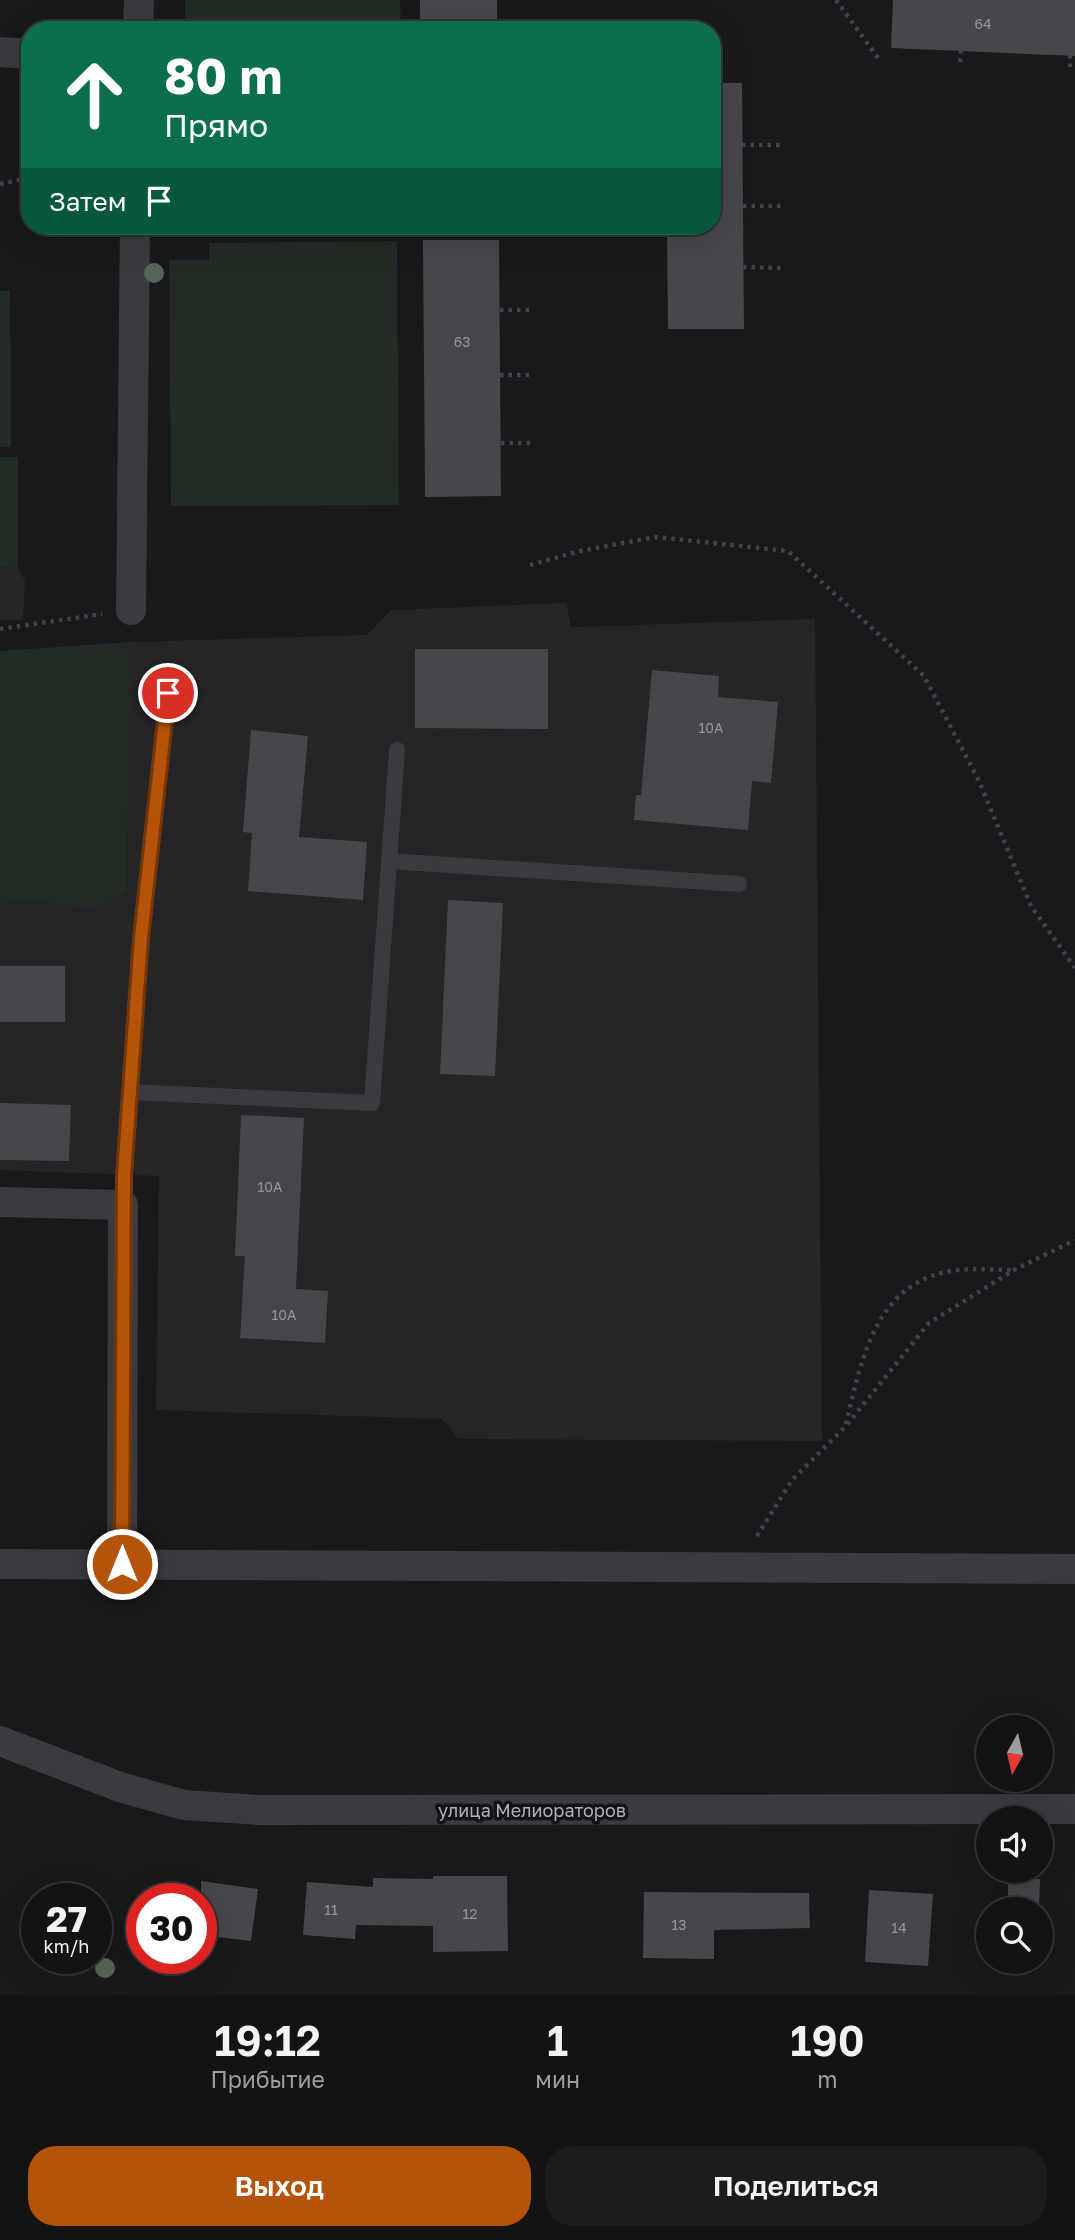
<!DOCTYPE html>
<html lang="ru">
<head>
<meta charset="utf-8">
<style>
  :root { --surface:#131314; --page:#1c1c1d; --text:#f1f3f6; --muted:#9d9ea0; --line:#323234; --accent:#b45309 }
  body { margin:0; font-family:"Golos Text",sans-serif; background:var(--page); color:var(--text); height:100vh; display:flex; flex-direction:column; font-size:26px; white-space:nowrap }
  * { box-sizing:border-box; margin:0 }
  p { font-size:23px; color:var(--muted) }
  .icon { flex:none; width:38px; height:38px; fill:none; stroke:currentColor; stroke-width:2; stroke-linecap:round; stroke-linejoin:round }
  .map { position:relative; height:1995px; overflow:hidden }
  .details { display:flex; flex-direction:column; background:var(--surface); flex:1 }
  .details>* { flex:none }
  .banner { position:absolute; left:21px; top:21px; width:700px; height:214px; border-radius:28px; box-shadow:0 7px 28px #0002,0 0 0 2px var(--line); background:#0b6e4f; color:#fff; overflow:hidden }
  .needle { width:46px; rotate:188deg }
  .buttons { position:absolute; left:976px; top:1715px; display:grid; gap:14px }
  .buttons a { display:grid; place-items:center; width:77px; height:77px; border-radius:50%; background:var(--surface); box-shadow:0 7px 28px #0002,0 0 0 2px var(--line); font-size:35px }
  .speed { position:absolute; left:21px; top:1883px; display:flex; gap:14px; font-size:35px; font-weight:700; text-align:center }
  .speed>* { display:grid; place-content:center; width:91px; height:91px; border-radius:50%; background:var(--surface); box-shadow:0 7px 28px #0002,0 0 0 2px var(--line); line-height:1 }
  .speed small { font-size:18px; font-weight:400 }
  .speed .limit { border:10px solid #d22; background:#fff; color:#111 }
  .pin { position:absolute; display:grid; place-items:center; width:60px; height:60px; color:#fff; margin:-30px; border:4px solid #fff; border-radius:50%; box-shadow:0 2px 7px #0007 }
  .me { position:absolute; width:77px; margin:-38px; rotate:0deg; stroke-linejoin:round; filter:drop-shadow(0 0 5px #0008) }
  .turn { display:flex; align-items:center; gap:24px; height:147px; padding:0 28px; font-size:32px }
  .turn .icon { width:91px; height:91px; stroke-width:2.5 }
  .turn b { display:block; font-size:49px; line-height:60px }
  .then { display:flex; align-items:center; height:66px; padding:0 28px; background:#0003; gap:14px; font-size:26px }
  .eta { display:flex; justify-content:space-evenly; align-items:center; height:119px; text-align:center }
  .eta b { font-size:42px; font-weight:600; line-height:49px }
  .button { display:flex; gap:14px; margin-top:auto; padding:14px 28px }
  .button a { flex:1; height:80px; border-radius:28px; background:var(--accent); color:#fff; font-size:28px; font-weight:600; line-height:80px; text-align:center }
  .button a+a { background:var(--page); color:var(--text) }
  .map>svg:first-child { display:block }
  .built { fill:#252528 }
  .green { fill:#232b25 }
  .building { fill:#46464b }
  .lines { fill:none; stroke-linecap:round; stroke-linejoin:round }
  .path { stroke:#404247; stroke-width:4.5; stroke-dasharray:3.5 5; stroke-linecap:butt }
  .lane { stroke:#3a3b40; stroke-width:16 }
  .street { stroke:#3a3b40; stroke-width:30 }
  .tree { fill:#546557 }
  .route-casing { stroke:#753606; stroke-width:18 }
  .route { stroke:#b45309; stroke-width:12 }
  .labels { text-anchor:middle; stroke-width:7; stroke-linejoin:round; paint-order:stroke }
  .number-label { font-size:14px; fill:#92969e }
  .street-label { font-size:18px; fill:#acb0ba; stroke:#141416 }
</style>
</head>
<body>
<div class="map">
<svg width="1075" height="1995" viewBox="0 0 1075 1995">
  <rect width="100%" height="100%" fill="#19191b"/>
  <path class="built" d="M0 567 18 568 25 581 23 620H0Z
    M566 603 571 627 815 619 822 1441 458 1439 442 1419 156 1410 159 1176 0 1170V898L87 908 127 890 130 642 367 635 391 610Z"/>
  <path class="green" d="M185 0H400L401 30H185Z
    M397 241 399 505 171 506 169 260H209V243Z
    M10 290 11 447H0V291Z
    M0 457H18V568L0 567Z
    M130 642 127 890 106 904 87 908 0 898V651Z"/>
  <path class="building" d="M420 0H497V30H420Z
    M893 0H1075V56L891 48Z
    M712 83H742L744 329H668L667 226H712Z
    M423 240H499L501 496 425 497Z
    M415 649H548V729L415 728Z
    M652 670 719 676 718 697 778 702 771 783 752 781 748 830 634 820 636 795H641Z
    M251 730 308 736 299 837 367 842 363 900 248 891 252 833 243 832Z
    M448 900 503 903 495 1076 440 1074Z
    M0 966H65V1022H0Z
    M0 1103 71 1105 69 1161 0 1160Z
    M241 1115 304 1118 296 1289 328 1291 325 1343 240 1338 245 1256H235Z
    M433 1876H507L508 1951 433 1952V1926L356 1925 355 1939 303 1935 307 1882 373 1887V1878L433 1879Z
    M1008 1879H1040L1039 1909H1008Z
    M201 1881 258 1889 251 1941 201 1935Z
    M869 1890 933 1894 928 1966 865 1962Z
    M644 1892 809 1893 810 1928 714 1930V1959L643 1958Z"/>
  <g class="lines">
    <path class="path" d="M836 0 878 58
      M1070 55V68
      M960 62 961 51
      M742 145H781
      M0 184 30 178
      M743 206H782
      M743 267 783 268
      M500 310H529
      M500 375H529
      M501 443H530
      M530 565 580 551 656 537 788 551 924 676 979 781 1031 906 1075 968
      M0 629 102 614
      M846 1424C862 1357 876 1279 958 1270 976 1268 995 1270 1013 1270
      M757 1536 792 1480 846 1426 929 1323 1014 1270 1075 1240"/>
    <path class="lane" d="M389 861 739 884
      M129 1092 372 1103 397 750
      M123 1205 141 938 168 693"/>
    <path class="street" d="M138 30 139 0
      M0 52 30 54
      M131 610 135 226
      M0 1202 123 1205 122 1564
      M0 1564 1075 1569
      M0 1741 120 1787 184 1805 259 1810 1075 1809"/>
  </g>
  <g class="tree">
    <circle cx="154" cy="273" r="10"/>
    <circle cx="105" cy="1968" r="10"/>
  </g>
  <g class="lines">
    <g class="route-casing">
      <path id="route" d="M122 1564 124 1175 141 938 168 693"/>
    </g>
    <use href="#route" class="route"/>
  </g>
  <g class="labels">
    <g class="number-label">
      <text x="983" y="29">64</text>
      <text x="462" y="347">63</text>
      <text x="711" y="733">10А</text>
      <text x="270" y="1192">10А</text>
      <text x="284" y="1320">10А</text>
      <text x="331" y="1915">11</text>
      <text x="470" y="1919">12</text>
      <text x="679" y="1930">13</text>
      <text x="899" y="1933">14</text>
    </g>
    <g class="street-label">
      <text x="532" y="1817">улица Мелиораторов</text>
    </g>
  </g>
</svg>
<div class="buttons">
<a><svg class="needle" viewBox="-14 -14 28 28"><path d="M0-13l5 13h-10z" fill="#e53935"/><path d="M0 13l5-13h-10z" fill="#9d9ea0"/></svg></a>
<a><svg class="icon" aria-label="sound" viewBox="0 0 24 24"><path d="M4 9h4l5-4v14l-5-4H4zM17 9q2 3 0 6"/></svg></a>
<a><svg class="icon" aria-label="search" viewBox="0 0 24 24"><circle cx="10" cy="10" r="6"/><path d="M15 15l6 6"/></svg></a>
</div>
<div class="speed"><div>27<small>km/h</small></div><div class="limit">30</div></div>
<div class="pin" style="left:168px;top:693px;background:#d93025"><svg class="icon" aria-label="arrive" viewBox="0 0 24 24"><path d="M6 21V4h12l-3 4 3 4H6"/></svg></div>
<svg class="me" style="left:122px;top:1564px" viewBox="-20 -20 40 40"><circle r="17" fill="#b45309" stroke="#fff" stroke-width="3"/><path d="M0-11L8 9 0 5-8 9z" fill="#fff"/></svg>
<div class="banner">
<div class="turn"><svg class="icon" aria-label="ahead" viewBox="0 0 24 24"><path d="M12 20V5M6 11l6-6 6 6"/></svg><div><b>80 m</b>Прямо</div></div>
<div class="then">Затем<svg class="icon" aria-label="arrive" viewBox="0 0 24 24"><path d="M6 21V4h12l-3 4 3 4H6"/></svg></div>
</div>
</div>
<section class="details">
<div class="eta">
<div><b>19:12</b><p>Прибытие</p></div>
<div><b>1</b><p>мин</p></div>
<div><b>190</b><p>m</p></div>
</div>
<div class="button"><a>Выход</a><a>Поделиться</a></div>
</section>
</body>
</html>
